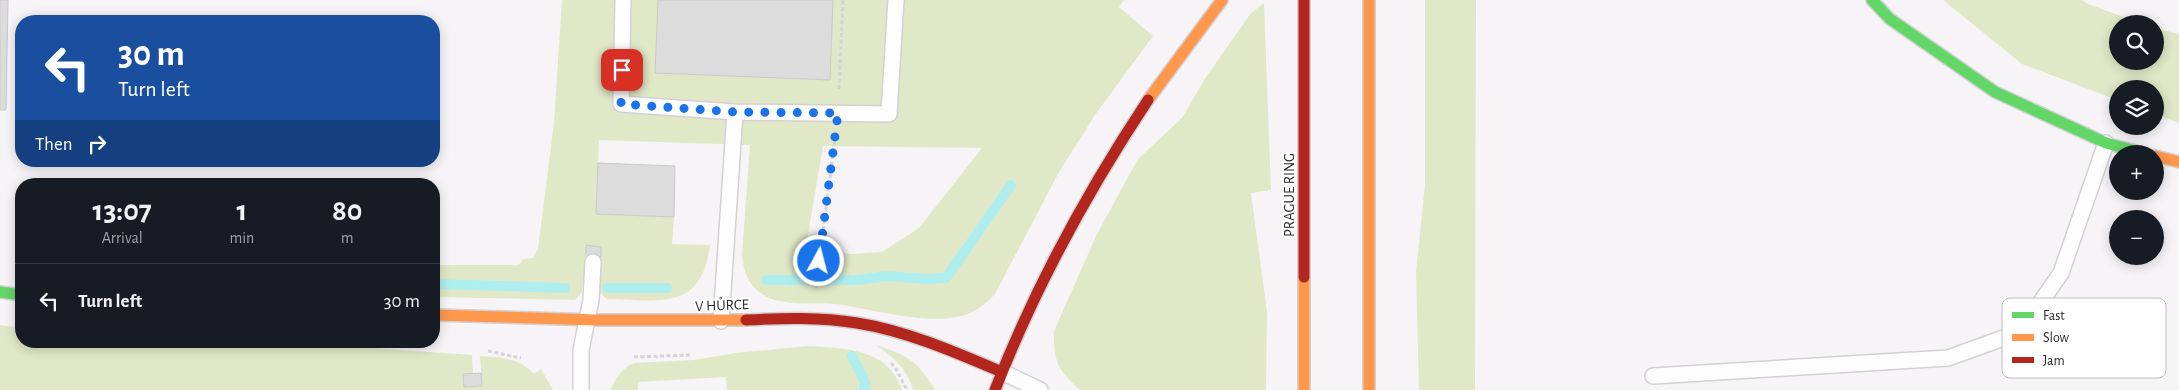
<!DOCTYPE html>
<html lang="en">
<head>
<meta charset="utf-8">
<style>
  :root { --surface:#171b24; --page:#20242c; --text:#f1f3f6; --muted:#9ea1a6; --line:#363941 }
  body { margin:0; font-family:"Alegreya Sans",sans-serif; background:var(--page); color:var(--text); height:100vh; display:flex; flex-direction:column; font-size:19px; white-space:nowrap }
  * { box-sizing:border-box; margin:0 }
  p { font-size:16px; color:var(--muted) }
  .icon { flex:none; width:28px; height:28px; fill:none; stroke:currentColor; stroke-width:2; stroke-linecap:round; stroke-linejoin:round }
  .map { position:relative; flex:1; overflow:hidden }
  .sheet { position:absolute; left:15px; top:178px; width:425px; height:170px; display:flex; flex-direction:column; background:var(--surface); border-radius:20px; box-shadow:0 2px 12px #0003 }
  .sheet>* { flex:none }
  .hud { position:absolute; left:15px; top:15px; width:425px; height:152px; border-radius:20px; box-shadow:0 2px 12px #0003; background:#1a4fa0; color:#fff; overflow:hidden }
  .tools { position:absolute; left:2109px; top:15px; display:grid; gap:10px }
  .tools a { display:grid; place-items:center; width:55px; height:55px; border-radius:50%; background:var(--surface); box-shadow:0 2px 12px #0003; font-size:25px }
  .pin { position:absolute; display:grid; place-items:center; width:42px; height:42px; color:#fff; margin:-21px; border-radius:10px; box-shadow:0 2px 8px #0006 }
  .me { position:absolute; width:55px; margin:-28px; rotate:7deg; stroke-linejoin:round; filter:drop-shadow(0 0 4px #0008) }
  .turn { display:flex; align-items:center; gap:18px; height:105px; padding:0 20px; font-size:22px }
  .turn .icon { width:65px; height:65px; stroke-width:2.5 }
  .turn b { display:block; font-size:35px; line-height:42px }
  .then { display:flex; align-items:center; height:48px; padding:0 20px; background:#0003; gap:10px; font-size:19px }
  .eta { display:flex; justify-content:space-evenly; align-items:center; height:85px; text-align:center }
  .eta b { font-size:30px; font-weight:600; line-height:35px }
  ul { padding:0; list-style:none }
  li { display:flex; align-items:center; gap:15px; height:75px; padding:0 20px; border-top:1px solid var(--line) }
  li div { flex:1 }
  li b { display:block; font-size:19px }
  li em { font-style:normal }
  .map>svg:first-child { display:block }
  .green { fill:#e0e8c7; fill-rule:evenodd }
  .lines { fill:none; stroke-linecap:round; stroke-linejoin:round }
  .stream { stroke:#afeeef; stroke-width:10 }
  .building { fill:#dddcdd; stroke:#cac9ca }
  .lane-casing { stroke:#d3d1d3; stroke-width:18 }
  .fast-casing { stroke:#d3d1d3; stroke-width:14 }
  .slow-casing { stroke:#d3d1d3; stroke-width:14 }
  .jam-casing { stroke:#d3d1d3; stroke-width:14 }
  .path { stroke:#d4d4d4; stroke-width:3; stroke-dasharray:4 2.5; stroke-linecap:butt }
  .lane { stroke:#fefdfe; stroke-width:15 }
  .fast { stroke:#63d668; stroke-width:11 }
  .slow { stroke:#ff974d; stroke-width:11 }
  .jam { stroke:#b3261e; stroke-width:11 }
  .route { stroke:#1a73e8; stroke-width:9; stroke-dasharray:0 16.2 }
  .labels { text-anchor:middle; stroke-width:4; stroke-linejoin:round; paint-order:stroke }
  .street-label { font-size:15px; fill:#292729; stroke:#fff }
  .key { fill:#fff; stroke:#bfbebf; stroke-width:1 }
  .key-label { font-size:14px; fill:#292729 }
</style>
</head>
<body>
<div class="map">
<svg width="2179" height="390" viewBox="0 0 2179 390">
  <rect width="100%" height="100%" fill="#f7f4f7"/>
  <path class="green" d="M562 0H1124L1119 7 1153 36 1095 115 1059 172 995 294C984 306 973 314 957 317 922 324 871 309 836 304 812 301 783 308 762 294 747 284 744 271 742 255L750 145 599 140 596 214 674 217 672 244 710 245C702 312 659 300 607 299L599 292 601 247 587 245 582 292 575 300 434 297V265H519L523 259 533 258 538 249 554 123ZM823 146 982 148 919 228 882 252 851 254 815 249 808 235Z
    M1425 0H1476L1475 390H1419L1416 272 1425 185Z
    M1943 0H2082L2088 4 2143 24H2118V61H2155V28L2179 34V123L2155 114V89H2118L2117 100 2022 64Z
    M1264 3 1271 190 1251 193 1267 312 1266 390H1080C1058 370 1053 361 1054 331L1097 234 1138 159 1182 118 1206 77 1251 13Z
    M0 325 21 328V341L330 345 472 355 473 373 463 374 464 387 482 386 480 356C501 357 520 358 534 374L541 369 553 390H0Z
    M875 345C907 355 917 360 935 390H913C908 370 892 355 875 345Z
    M807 346C843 348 889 348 902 390H727L726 377 638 382V390H611C615 378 622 368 634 363L694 360 735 353Z"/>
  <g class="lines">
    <path class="stream" d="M766 280H811
      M824 280H858L886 276 926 279 946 278 1011 185
      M434 284 565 288
      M607 288H667
      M852 356 865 382 864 390"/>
  </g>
  <path class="building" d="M0 0H8L6 110H0Z
    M658 0H833L830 80 655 73Z
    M598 163 675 166 674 217 596 214Z
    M586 245 601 247V257L586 255Z
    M481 373 482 386 464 387 463 374Z"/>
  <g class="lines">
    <g class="lane-casing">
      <path id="lane" d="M623 0 621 104 735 112 889 114 896 0
        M721 321 735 112
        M1002 372 1040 390
        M1653 376 1948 358 2020 332 2061 273 2106 143
        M581 390V350L591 300 593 262"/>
    </g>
    <g class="fast-casing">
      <path id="fast" d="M1872 0 1890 19 1995 92 2106 143 2147 154
        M0 292 21 295"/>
    </g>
    <g class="slow-casing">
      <path id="slow" d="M1369 0V390
        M1148 100 1222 0
        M2155 156 2179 162
        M1304 277V390
        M434 315 595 320H746"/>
    </g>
    <g class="jam-casing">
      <path id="jam" d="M1304 0V277
        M746 320C783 318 820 317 857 323 907 331 955 352 1002 372
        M995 390C1035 287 1087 192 1148 100"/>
    </g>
    <path class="path" d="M839 89 843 0
      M816 288 835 138
      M354 341 424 346
      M488 351 521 358
      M634 357 691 355
      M891 363 896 369 907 390"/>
    <use href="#lane" class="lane"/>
    <use href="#fast" class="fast"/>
    <use href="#slow" class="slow"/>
    <use href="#jam" class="jam"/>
  </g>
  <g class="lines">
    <path class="route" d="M622 70 621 104 735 112 838 113 819 261"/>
  </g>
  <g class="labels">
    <g class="street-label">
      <text transform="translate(1289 195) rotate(-90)" y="5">PRAGUE RING</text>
      <text transform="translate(722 305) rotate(-2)" y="5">V HŮRCE</text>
    </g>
  </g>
  <rect x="2002" y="298" width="164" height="80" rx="8" class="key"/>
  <rect x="2012" y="312" width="22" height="6" fill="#63d668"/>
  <rect x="2012" y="334" width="22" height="7" fill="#ff974d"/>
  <rect x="2012" y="357" width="22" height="6" fill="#b3261e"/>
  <g class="key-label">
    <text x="2043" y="320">Fast</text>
    <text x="2043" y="342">Slow</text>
    <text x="2043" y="365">Jam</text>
  </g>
</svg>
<div class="tools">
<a><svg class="icon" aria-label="search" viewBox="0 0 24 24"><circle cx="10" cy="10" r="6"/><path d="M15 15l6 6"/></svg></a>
<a><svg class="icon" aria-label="layers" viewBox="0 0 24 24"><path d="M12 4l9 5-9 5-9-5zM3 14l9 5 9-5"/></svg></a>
<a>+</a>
<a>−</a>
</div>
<div class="pin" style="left:622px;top:70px;background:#d93025"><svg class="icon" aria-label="arrive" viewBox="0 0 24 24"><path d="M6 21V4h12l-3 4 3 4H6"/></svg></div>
<svg class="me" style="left:819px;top:261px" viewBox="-20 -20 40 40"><circle r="17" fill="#1a73e8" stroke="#fff" stroke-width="3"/><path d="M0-11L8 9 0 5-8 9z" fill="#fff"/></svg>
<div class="hud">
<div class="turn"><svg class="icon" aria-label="left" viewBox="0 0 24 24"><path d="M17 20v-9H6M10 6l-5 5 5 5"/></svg><div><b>30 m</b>Turn left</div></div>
<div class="then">Then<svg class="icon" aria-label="right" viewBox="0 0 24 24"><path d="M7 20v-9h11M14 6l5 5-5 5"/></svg></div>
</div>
<section class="sheet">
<div class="eta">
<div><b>13:07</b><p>Arrival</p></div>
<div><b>1</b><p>min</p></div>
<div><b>80</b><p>m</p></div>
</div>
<ul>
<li><svg class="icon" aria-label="left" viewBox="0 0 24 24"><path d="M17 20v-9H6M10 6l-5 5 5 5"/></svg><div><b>Turn left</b></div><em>30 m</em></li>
</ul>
</section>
</div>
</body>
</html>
